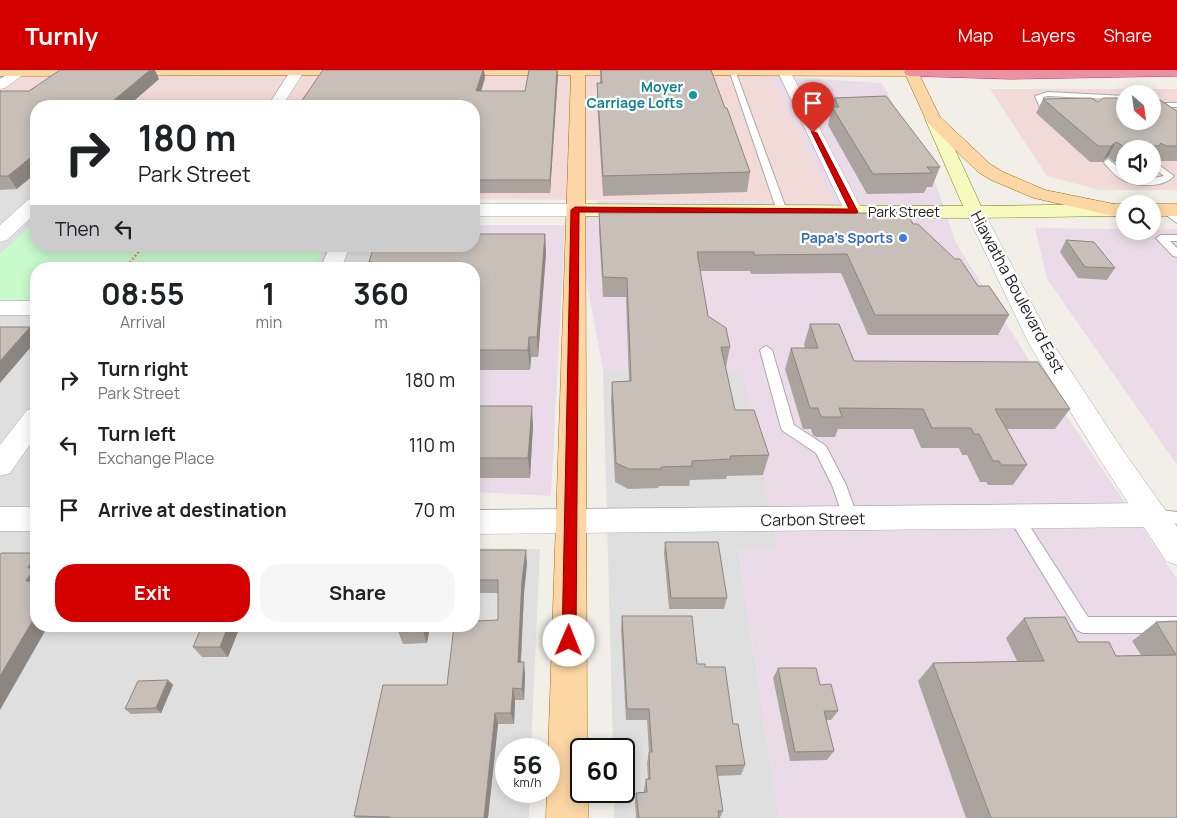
<!DOCTYPE html>
<html lang="en">
<head>
<meta charset="utf-8">
<style>
  :root { --surface:#fff; --page:#f6f6f6; --text:#202124; --muted:#757577; --accent:#d40000 }
  body { margin:0; font-family:Manrope,sans-serif; background:var(--page); color:var(--text); height:100vh; display:flex; flex-direction:column; font-size:19px; white-space:nowrap }
  * { box-sizing:border-box; margin:0 }
  p { font-size:16px; color:var(--muted) }
  .icon { flex:none; width:28px; height:28px; fill:none; stroke:currentColor; stroke-width:2; stroke-linecap:round; stroke-linejoin:round }
  .map { position:relative; flex:1; overflow:hidden }
  .details { position:absolute; left:30px; top:192px; width:450px; height:370px; display:flex; flex-direction:column; background:var(--surface); border-radius:20px; box-shadow:0 2px 12px #0003 }
  .details>* { flex:none }
  .guide { position:absolute; left:30px; top:30px; width:450px; height:152px; border-radius:20px; box-shadow:0 2px 12px #0003; background:#fff; color:var(--text); overflow:hidden }
  .needle { width:32px; rotate:151deg }
  .controls { position:absolute; left:1116px; top:15px; display:grid; gap:10px }
  .controls a { display:grid; place-items:center; width:45px; height:45px; border-radius:50%; background:var(--surface); box-shadow:0 2px 12px #0003; font-size:25px }
  .speed { position:absolute; left:495px; top:668px; display:flex; gap:10px; font-size:25px; font-weight:700; text-align:center }
  .speed>* { display:grid; place-content:center; width:65px; height:65px; border-radius:50%; background:var(--surface); box-shadow:0 2px 12px #0003; line-height:1 }
  .speed small { font-size:12px; font-weight:400 }
  .speed .limit { border:2px solid #111; border-radius:8px; background:#fff; color:#111 }
  .pin { position:absolute; display:grid; place-items:center; width:42px; height:42px; color:#fff; margin:-51px -21px; border-radius:50% 50% 50% 0; rotate:-45deg; box-shadow:0 0 5px #0007 }
  .pin .icon { rotate:45deg }
  .me { position:absolute; width:55px; margin:-28px; rotate:1deg; stroke-linejoin:round; filter:drop-shadow(0 0 4px #0008) }
  .turn { display:flex; align-items:center; gap:18px; height:105px; padding:0 25px; font-size:22px }
  .turn .icon { width:65px; height:65px; stroke-width:2.5 }
  .turn b { display:block; font-size:35px; line-height:42px }
  .then { display:flex; align-items:center; height:48px; padding:0 25px; background:#0003; gap:10px; font-size:19px }
  .eta { display:flex; justify-content:space-evenly; align-items:center; height:85px; text-align:center }
  .eta b { font-size:30px; font-weight:700; line-height:35px }
  .action { display:flex; gap:10px; margin-top:auto; padding:10px 25px }
  .action a { flex:1; height:58px; border-radius:20px; background:var(--accent); color:#fff; font-size:20px; font-weight:700; line-height:58px; text-align:center }
  .action a+a { background:var(--page); color:var(--text) }
  ul { padding:0; list-style:none }
  li { display:flex; align-items:center; gap:15px; height:65px; padding:0 25px }
  li div { flex:1 }
  li b { display:block; font-size:19px }
  li em { font-style:normal }
  header { display:flex; align-items:center; gap:30px; box-sizing:border-box; height:70px; padding:0 25px; background:var(--accent); color:#fff }
  header strong { font-size:24px }
  nav { display:flex; gap:28px; margin-inline-start:auto; font-size:18px }
  .map>svg:first-child { display:block }
  .residential { fill:#e0dfdf }
  .commercial { fill:#f2dad9; fill-rule:evenodd }
  .industrial { fill:#ebdbe8 }
  .park { fill:#c8facc }
  .lines { fill:none; stroke-linecap:round; stroke-linejoin:round }
  .service-casing { stroke:#a9a9a9; stroke-width:2 }
  .minor-casing { stroke:#a9a9a9; stroke-width:1 }
  .tertiary-casing { stroke:#a9a9a9; stroke-width:1 }
  .secondary-casing { stroke:#707d05; stroke-width:1 }
  .primary-casing { stroke:#a06b00; stroke-width:1 }
  .motorway-casing { stroke:#dc2a67; stroke-width:1 }
  .path { stroke:#fa8072; stroke-width:2.5; stroke-dasharray:2 2; stroke-linecap:butt }
  .service { fill:#fff; fill-rule:evenodd }
  .minor { fill:#fff; fill-rule:evenodd }
  .tertiary { fill:#fff; fill-rule:evenodd }
  .secondary { fill:#f7fabf; fill-rule:evenodd }
  .primary { fill:#fcd6a4; fill-rule:evenodd }
  .motorway { fill:#e892a2; fill-rule:evenodd }
  .wall { fill:#aba49e }
  .shaded-wall { fill:#8b8681 }
  .building { fill:#c7bfb8; stroke:#8b8681 }
  .route { fill:#d40000; stroke:#8a0000 }
  .culture-dot { fill:#0f9aa8; stroke:#fff; stroke-width:2 }
  .shop-dot { fill:#3f7fe0; stroke:#fff; stroke-width:2 }
  .labels { text-anchor:middle; stroke-width:4.5; stroke-linejoin:round; paint-order:stroke }
  .far-culture-label { font-size:14px; font-weight:bold; fill:#0d838f; stroke:#fff; text-anchor:end }
  .far-street-label { font-size:14px; fill:#222; stroke:#fff }
  .far-shop-label { font-size:14px; font-weight:bold; fill:#366cbe; stroke:#fff; text-anchor:end }
  .street-label { font-size:16px; fill:#222; stroke:#fff }
</style>
</head>
<body>
<header>
<strong>Turnly</strong>
<nav><a>Map</a><a>Layers</a><a>Share</a></nav>
</header>
<div class="map">
<svg width="1177" height="748" viewBox="0 0 1177 748">
  <rect width="100%" height="100%" fill="#f2efe9"/>
  <path class="residential" d="M0 31 36 36V176H424L462 199H36V556H474V478L540 479 531 679H506V721H530L529 748H0Z
    M141 33H363L391 36H137Z
    M603 300 743 303 778 479 738 480 779 748H614V721H624V679H613Z"/>
  <path class="commercial" d="M0 0H568V6H770L834 132 474 129V36H391L363 33H141L137 36H46L0 31Z
    M990 19H1177V120H1099L1047 106ZM1125 24H1152V51H1125ZM1125 79H1152V106H1125Z"/>
  <path class="industrial" d="M770 6 882 13 936 114 956 173 1034 298 1177 509V748H779L738 480 778 479 743 304 603 300 576 155 598 131 833 132Z
    M474 155H565L551 426 474 422Z
    M1035 158 1125 159V161L1177 159V395L1047 209Z"/>
  <path class="park" d="M36 151V176H326L314 199H36V230H0V184Z"/>
  <g class="lines">
    <g class="service-casing">
      <path id="service" d="M729 0H735L787 141 785 143 782 144 777 141Z
        M1048 22 1125 26V30L1048 26 1043 27 1046 37H1040L1035 26Z
        M1152 33H1177V37H1152Z
        M1108 89 1125 103V106L1149 109 1164 106 1152 97V90L1174 106C1163 118 1138 117 1123 110 1116 107 1111 100 1105 94L1104 92Z
        M1165 137 1177 145V153L1162 142V138Z
        M1177 165V171H1170L1177 178V187L1173 186 1156 168 1161 165Z
        M766 276 772 280 794 355 826 376 846 415 858 448 855 452 850 454 845 452 832 415 816 383 783 361 781 358 760 280Z
        M1015 439 1020 441 1088 547H1177V563H1083L1077 560 1007 445 1010 441Z
        M1152 439 1177 442V454L1147 449 1144 445 1147 441Z"/>
    </g>
    <g class="minor-casing">
      <path id="minor" d="M14 0H26L27 2 5 18 0 19V9Z
        M291 0H305L282 36H268Z
        M777 0 790 1 863 142 861 146 854 148 847 146 845 142Z
        M36 127V143L7 170 0 172V155L29 129Z
        M474 134H575L582 136 584 140 582 144 575 146H474Z
        M330 176H350L341 199H320Z
        M0 231H36V245H0Z
        M36 338V366L10 403 0 406V375L27 340Z
        M1152 433 1163 436 1167 445 1163 454 1152 457 474 464V440Z
        M0 437H36V461H0Z"/>
    </g>
    <g class="tertiary-casing">
      <path id="tertiary" d="M975 136 982 138 984 142 1053 274 1122 379 1177 457V495L1166 491 1102 393 1029 274 966 142 968 138Z"/>
    </g>
    <g class="secondary-casing">
      <path id="secondary" d="M933 44 939 46 941 49 981 136 1114 134 1121 136 1123 140 1121 144 1114 146 975 148 575 146 568 144 566 140 568 136 575 134 963 136 925 49 927 46Z"/>
    </g>
    <g class="primary-casing">
      <path id="primary" d="M0 0H366L367 1 360 5 0 6Z
        M442 0H917L940 47 990 94 1003 102 1045 120 1114 134H1125V146H1114L1034 128 991 110 978 102 927 52 906 6 585 5 587 679H581V721H588V748H546L571 5H448L443 4Z
        M1152 134H1177V146H1152Z"/>
    </g>
    <g class="motorway-casing">
      <path id="motorway" d="M905 0H1177V6L1011 9 911 6 906 5 904 2Z"/>
    </g>
    <path class="path" d="M125 199 143 176"/>
    <use href="#service" class="service"/>
    <use href="#minor" class="minor"/>
    <use href="#tertiary" class="tertiary"/>
    <use href="#secondary" class="secondary"/>
    <use href="#primary" class="primary"/>
    <use href="#motorway" class="motorway"/>
  </g>
  <path class="wall" d="M529 0H558L550 123H474V36L485 8 481 21H525Z
    M600 0H711L725 38 750 102 747 122 603 126 597 31V13H600Z
    M159 9 128 36H36L17 119 0 120V21H29Z
    M834 28 940 97 932 117H927L924 123 867 124 828 55Z
    M1043 29 1098 32 1177 41V91H1157L1152 89V79H1125V91L1114 92 1108 87 1102 92H1090L1036 43Z
    M599 143 913 154 1009 245 998 265H868L841 203 751 204 750 201H700L708 246 730 277 726 297 735 340 769 385 763 405 727 406 726 409 690 410 689 416H659L658 418 628 419 615 412 611 332 612 312 629 311 626 227H603L599 161Z
    M545 164 546 183 538 287H531L530 300H474V199L370 197 369 192Z
    M1066 170 1115 198 1107 210 1078 208 1060 182Z
    M810 254 854 291 1070 339 1055 359H1007L1027 395 1013 415H988L986 412H980L967 385H962L959 378H921L913 359H838L835 367H816L813 365 811 359H803L785 299 791 278H805L804 274Z
    M474 336 533 356 530 408H474Z
    M665 472 727 528 724 539H669L664 483Z
    M474 480 527 493 524 523 521 592 525 604 524 630H515L514 654H498L488 748H356L354 746 447 615 498 550V523H474Z
    M622 546 697 594 705 597 733 654 745 695 741 705 718 706 723 741 720 748H636L635 732 636 723 644 722V719L646 709H648L647 693 649 682 647 650H626L621 559Z
    M1024 548 1078 572 1116 586 1141 585 1132 571 1156 552 1177 551V748H966L918 611 933 593 1017 591 1006 568Z
    M202 556H274V558L239 559 228 587H202L193 577Z
    M399 556H430L427 573 403 574 398 561Z
    M778 598 820 615 838 641 831 650H826L834 681 827 690 790 691 773 608Z
    M168 610 173 615 161 643 131 644 125 639Z"/>
  <path class="shaded-wall" d="M150 0H155L159 9 128 36H107Z
    M483 0H484L485 8 478 32 476 21Z
    M557 0 558 6 550 123V110Z
    M1116 72 1108 87 1102 92 1111 76Z
    M36 83V103L17 119 8 106Z
    M545 164 546 183 538 287 537 267Z
    M30 257 36 266V271L0 313V291Z
    M529 267 531 287 530 300 528 280Z
    M532 336 533 356 530 408 528 388Z
    M526 480 527 493 524 523 520 604 518 592 522 510Z
    M36 484V520L26 511 28 498Z
    M36 545V556H48L0 640V606Z
    M228 556H237L239 559 228 587 220 577Z
    M424 556H430L427 573 423 561Z
    M524 592 525 604 524 630 522 619Z
    M168 610 173 615 161 643 156 638Z
    M513 618 515 630 514 654 511 643Z
    M495 643 498 654 488 748H484Z"/>
  <path class="building" d="M60 0H150L107 36H36V83L8 106H0V21H29Z
    M323 0H483L476 21H525L529 0H557L550 110H474V36H298Z
    M601 0H711L725 38H727L750 102 603 106 597 13H602Z
    M886 26 940 97H927L932 103 873 104 832 37H839L834 28Z
    M1091 28 1098 32 1103 28H1125V51H1152V28H1157L1177 41V76H1166L1161 73 1159 76H1123L1116 72 1111 76H1098L1043 29Z
    M599 143H907L913 154H918L955 189H960L978 216H989L1009 245H875L847 184 754 185V182H697L708 246 726 258 730 277H721L735 340H754L769 385 730 386 731 389 692 391V396L661 397V399H629L616 393 612 312 631 311 627 208 603 207Z
    M474 164H545L537 267H529L528 280H474V199H370L372 192H369L374 176H474Z
    M1066 170 1094 172 1115 198 1085 197Z
    M810 254H839L854 291 1038 292 1070 339H995L1027 395H1001L999 391H993L979 364H974L971 358H932L923 339 839 338 842 347H823L820 345 818 338H810L791 278H818Z
    M0 257H30L0 291Z
    M474 336H532L528 388H474Z
    M665 472H718L727 528H671Z
    M474 480H526L522 510 518 592H524L522 619 513 618 511 643H495L484 748H390V747L354 746 383 615H447L454 556H474V551L498 550V510H474Z
    M1 483H36L28 498H35L26 511H36L32 517H36V545L0 606V485Z
    M622 546H692L697 594H705V597H725L733 654H738L745 695 716 696 723 741H718L719 748H639L636 723 647 722 646 709H650L649 682H652L649 639H627Z
    M1065 547 1078 572H1109L1116 586 1176 585 1156 552 1177 551V748H991L933 593 1044 591 1024 548Z
    M202 556H228L220 577H193Z
    M399 556H424L423 561H398Z
    M778 598H816L820 615 831 614 838 641H824L834 681 795 682Z
    M168 610 156 638 125 639 138 611Z"/>
  <path class="route" d="M811 61 817 63 858 142 857 143 579 142 576 571 574 575 569 577 564 575 562 571 571 140 575 137 849 139Z"/>
  <circle class="culture-dot" cx="693" cy="25" r="5"/>
  <circle class="shop-dot" cx="903" cy="168" r="5"/>
  <g class="labels">
    <g class="far-culture-label">
      <text x="683" y="22">Moyer<tspan x="683" dy="16">Carriage Lofts</tspan></text>
    </g>
    <g class="far-street-label">
      <text x="904" y="147">Park Street</text>
    </g>
    <g class="far-shop-label">
      <text x="893" y="173">Papa's Sports</text>
    </g>
    <g class="street-label">
      <text transform="translate(1018 222) rotate(62)" y="6">Hiawatha Boulevard East</text>
      <text transform="translate(813 449) rotate(-1)" y="6">Carbon Street</text>
    </g>
  </g>
</svg>
<div class="controls">
<a><svg class="needle" viewBox="-14 -14 28 28"><path d="M0-13l5 13h-10z" fill="#e53935"/><path d="M0 13l5-13h-10z" fill="#757577"/></svg></a>
<a><svg class="icon" aria-label="sound" viewBox="0 0 24 24"><path d="M4 9h4l5-4v14l-5-4H4zM17 9q2 3 0 6"/></svg></a>
<a><svg class="icon" aria-label="search" viewBox="0 0 24 24"><circle cx="10" cy="10" r="6"/><path d="M15 15l6 6"/></svg></a>
</div>
<div class="speed"><div>56<small>km/h</small></div><div class="limit">60</div></div>
<div class="pin" style="left:813px;top:63px;background:#d93025"><svg class="icon" aria-label="arrive" viewBox="0 0 24 24"><path d="M6 21V4h12l-3 4 3 4H6"/></svg></div>
<svg class="me" style="left:569px;top:571px" viewBox="-20 -20 40 40"><circle r="19" fill="#fff"/><path d="M0-13L10 11 0 6-10 11z" fill="#d40000"/></svg>
<div class="guide">
<div class="turn"><svg class="icon" aria-label="right" viewBox="0 0 24 24"><path d="M7 20v-9h11M14 6l5 5-5 5"/></svg><div><b>180 m</b>Park Street</div></div>
<div class="then">Then<svg class="icon" aria-label="left" viewBox="0 0 24 24"><path d="M17 20v-9H6M10 6l-5 5 5 5"/></svg></div>
</div>
<section class="details">
<div class="eta">
<div><b>08:55</b><p>Arrival</p></div>
<div><b>1</b><p>min</p></div>
<div><b>360</b><p>m</p></div>
</div>
<ul>
<li><svg class="icon" aria-label="right" viewBox="0 0 24 24"><path d="M7 20v-9h11M14 6l5 5-5 5"/></svg><div><b>Turn right</b><p>Park Street</p></div><em>180 m</em></li>
<li><svg class="icon" aria-label="left" viewBox="0 0 24 24"><path d="M17 20v-9H6M10 6l-5 5 5 5"/></svg><div><b>Turn left</b><p>Exchange Place</p></div><em>110 m</em></li>
<li><svg class="icon" aria-label="arrive" viewBox="0 0 24 24"><path d="M6 21V4h12l-3 4 3 4H6"/></svg><div><b>Arrive at destination</b></div><em>70 m</em></li>
</ul>
<div class="action"><a>Exit</a><a>Share</a></div>
</section>
</div>
</body>
</html>
